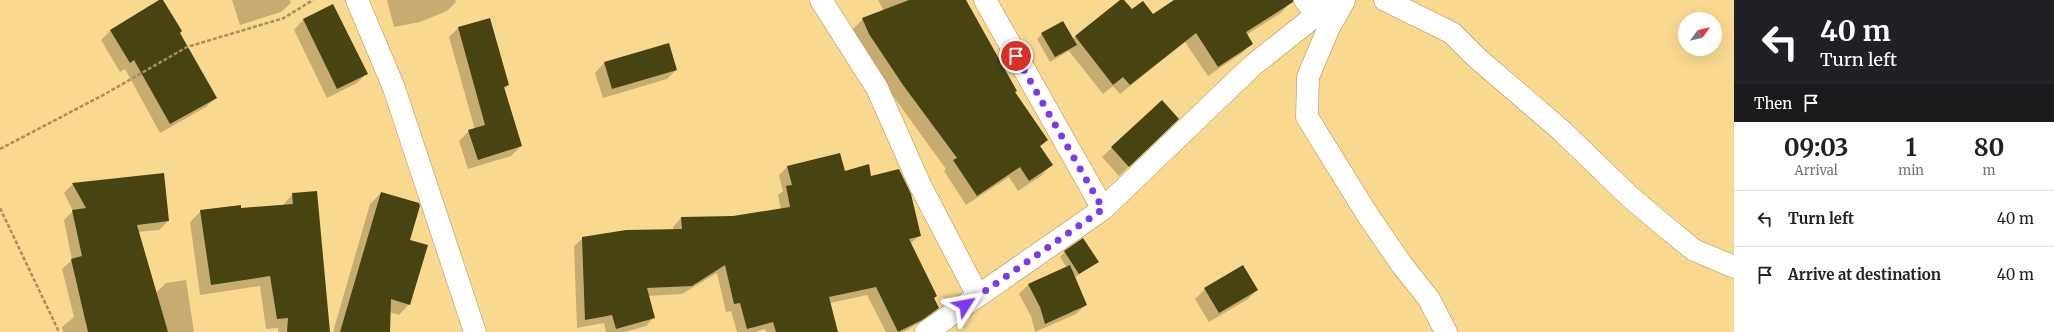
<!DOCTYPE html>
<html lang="en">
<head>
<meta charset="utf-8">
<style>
  :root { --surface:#fff; --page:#f2f2f2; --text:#202124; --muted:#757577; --line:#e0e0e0 }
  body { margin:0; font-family:Merriweather,serif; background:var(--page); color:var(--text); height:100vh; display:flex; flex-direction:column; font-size:15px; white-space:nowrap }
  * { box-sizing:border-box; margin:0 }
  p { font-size:13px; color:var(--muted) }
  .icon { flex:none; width:22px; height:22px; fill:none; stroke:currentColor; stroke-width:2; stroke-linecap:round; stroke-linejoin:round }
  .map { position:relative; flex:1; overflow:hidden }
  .side { display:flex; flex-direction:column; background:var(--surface); width:320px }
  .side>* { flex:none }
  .hud { background:#202124; color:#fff; overflow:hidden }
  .needle { width:26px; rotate:56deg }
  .fabs { position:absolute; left:1678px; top:12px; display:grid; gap:8px }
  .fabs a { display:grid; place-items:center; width:44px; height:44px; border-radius:50%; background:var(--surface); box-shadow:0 4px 16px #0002; font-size:20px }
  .pin { position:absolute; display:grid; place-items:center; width:34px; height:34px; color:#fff; margin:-17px; border:2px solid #fff; border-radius:50%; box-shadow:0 1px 4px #0007 }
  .me { position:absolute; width:44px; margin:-22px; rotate:56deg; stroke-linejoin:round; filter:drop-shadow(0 0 3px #0008) }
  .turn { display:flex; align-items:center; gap:14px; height:84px; padding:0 20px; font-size:18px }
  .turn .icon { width:52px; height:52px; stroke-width:2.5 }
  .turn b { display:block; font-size:28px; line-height:34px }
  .then { display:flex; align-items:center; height:38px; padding:0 20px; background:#0003; gap:8px; font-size:15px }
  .eta { display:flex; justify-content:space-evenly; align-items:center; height:68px; text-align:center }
  .eta b { font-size:24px; font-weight:700; line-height:28px }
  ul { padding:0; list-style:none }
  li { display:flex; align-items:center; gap:12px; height:56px; padding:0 20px; border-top:1px solid var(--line) }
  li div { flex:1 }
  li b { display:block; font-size:15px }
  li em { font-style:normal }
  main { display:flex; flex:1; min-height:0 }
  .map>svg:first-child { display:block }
  .shadow { fill:#0003 }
  .building { fill:#474411 }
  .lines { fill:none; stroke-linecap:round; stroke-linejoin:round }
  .minor-casing { stroke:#ad8e45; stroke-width:23 }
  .path { stroke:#a78e5b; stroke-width:2.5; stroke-dasharray:4 2; stroke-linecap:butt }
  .minor { stroke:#fff; stroke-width:22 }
  .route { stroke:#7c3aed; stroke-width:7; stroke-dasharray:0 12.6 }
</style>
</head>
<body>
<main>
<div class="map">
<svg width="1734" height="332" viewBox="0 0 1734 332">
  <rect width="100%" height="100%" fill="#f9d88f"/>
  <path class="shadow" d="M161 0 215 98 206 107 160 133 125 69 120 72 101 40 110 31Z
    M232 0H290L291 3 281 12 240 25Z
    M387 0H455L456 2 447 11 420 22 394 27Z
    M878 0H967L965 1 1014 92 1047 140 1039 148 1051 165 1041 176 1018 191 1009 177 966 205 944 171 946 169 893 96 858 45 852 30 863 19 884 11Z
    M1122 0 1131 11 1153 15 1176 0H1292L1282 12 1246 35 1252 43 1242 53 1208 76 1185 42 1120 94 1113 86 1103 94 1069 51 1050 62 1037 39 1042 34 1072 39Z
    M333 6 366 74 357 83 327 98 294 30 303 20Z
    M489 19 508 85 504 89 521 146 511 156 468 169 459 141 469 131 475 130 449 37 458 28Z
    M604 63 676 70 667 79 603 98 595 73Z
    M1162 102 1168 128 1119 176 1102 157Z
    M787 167 844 172 871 177 920 235 910 244 938 308 929 316 904 332H886L867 295 830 303 837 332H766L765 329 756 332H737L731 311 726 312 717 273 682 294 648 296 654 317 646 326 624 332H606L604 323 577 328 574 246 583 238 673 230V227L681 218 733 217 781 210 778 195 783 191 779 175Z
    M73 184 168 221 159 230 138 232 156 293 166 283 186 280 194 332H63L62 327 74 317 62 269 72 260 64 220 73 211 64 193Z
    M381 193 409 241V304L399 315 377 308 387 332H333L370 204Z
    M293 194 329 332H278V328L266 329 260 286 200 295 190 222 201 211 282 206Z
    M1065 252 1097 261 1074 278 1086 305 1076 314 1035 332 1031 316 1019 294 1028 285 1067 268 1060 257Z
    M1205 289 1257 290 1248 299 1209 322 1195 299Z"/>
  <path class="building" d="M159 0H163L182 31 180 33 217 98 170 124 134 60 130 63 110 30Z
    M909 0H966L1017 91 1015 92 1048 140 1040 146 1053 165 1029 181 1020 167 977 196 953 160 957 158 903 85 869 34 862 18Z
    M1120 0H1124L1132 9 1143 1 1153 14 1174 0H1293V2L1246 32 1253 44 1218 67 1196 33 1130 85 1123 77 1113 85 1075 36Z
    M333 4 368 74 337 89 303 19Z
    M490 18 509 85 504 87 522 146 478 160 468 130 485 125 458 27Z
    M1063 21 1077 45 1055 57 1041 33Z
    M669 43 677 70 612 89 604 62Z
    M1162 100 1179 119 1129 167 1111 147Z
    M840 153 845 171 869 164 871 176 899 169 911 194 921 236 909 239 937 296 934 298 939 308 922 320 898 332 876 287 829 297 838 332H776L773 322 747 329 740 303 734 304 725 265 692 286 647 288 655 318 616 329 612 315 585 320 582 237 626 230 682 229 681 217 733 216 790 207 786 186 792 185 787 166Z
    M164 173 169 221 137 225 168 332H88L71 259 82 256 72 210 86 208 72 183Z
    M317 191 330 332H287L288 318 277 319 270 276 211 285 200 210 241 205V208L293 204 292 193Z
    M381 192 419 203 420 206 410 240 428 245 410 305 391 299 390 332H340Z
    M1083 238 1099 262 1079 274 1064 251Z
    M1070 265 1087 305 1045 324 1040 307 1028 284Z
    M1243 265 1258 290 1219 313 1204 288Z"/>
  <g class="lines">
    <g class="minor-casing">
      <path id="minor" d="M357 0 394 88 475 332
        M821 0 877 88 920 185 978 296
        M985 0 1103 209
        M1305 0 1318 15
        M1385 0 1452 33 1477 58 1562 131 1629 196 1662 224 1694 250 1734 267
        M1344 1 1329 27 1308 77 1307 117 1367 214 1402 265 1429 299 1446 332
        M926 332 1103 209 1252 66 1335 0"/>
    </g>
    <path class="path" d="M0 149 105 94 187 47 284 18 313 0
      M0 208 59 332"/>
    <use href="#minor" class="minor"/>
  </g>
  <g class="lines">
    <path class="route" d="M965 305 1103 209 1016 56"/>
  </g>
</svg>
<div class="fabs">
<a><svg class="needle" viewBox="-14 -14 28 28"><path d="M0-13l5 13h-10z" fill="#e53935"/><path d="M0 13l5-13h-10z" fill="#757577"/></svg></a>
</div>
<div class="pin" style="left:1016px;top:56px;background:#d93025"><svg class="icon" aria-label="arrive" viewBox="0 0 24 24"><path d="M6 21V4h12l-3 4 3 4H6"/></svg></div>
<svg class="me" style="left:965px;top:305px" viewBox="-20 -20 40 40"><path d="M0-17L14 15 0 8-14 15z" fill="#7c3aed" stroke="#fff" stroke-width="4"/></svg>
</div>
<section class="side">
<div class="hud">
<div class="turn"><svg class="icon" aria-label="left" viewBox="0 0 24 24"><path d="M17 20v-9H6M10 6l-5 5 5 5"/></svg><div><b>40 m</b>Turn left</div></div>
<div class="then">Then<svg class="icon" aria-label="arrive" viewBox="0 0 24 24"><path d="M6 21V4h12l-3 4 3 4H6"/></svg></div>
</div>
<div class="eta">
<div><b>09:03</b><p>Arrival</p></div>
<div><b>1</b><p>min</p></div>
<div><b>80</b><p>m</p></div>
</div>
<ul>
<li><svg class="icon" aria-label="left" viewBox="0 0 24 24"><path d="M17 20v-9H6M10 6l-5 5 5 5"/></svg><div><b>Turn left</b></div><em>40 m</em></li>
<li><svg class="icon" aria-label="arrive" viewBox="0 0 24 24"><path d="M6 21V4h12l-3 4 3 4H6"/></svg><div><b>Arrive at destination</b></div><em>40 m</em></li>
</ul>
</section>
</main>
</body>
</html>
